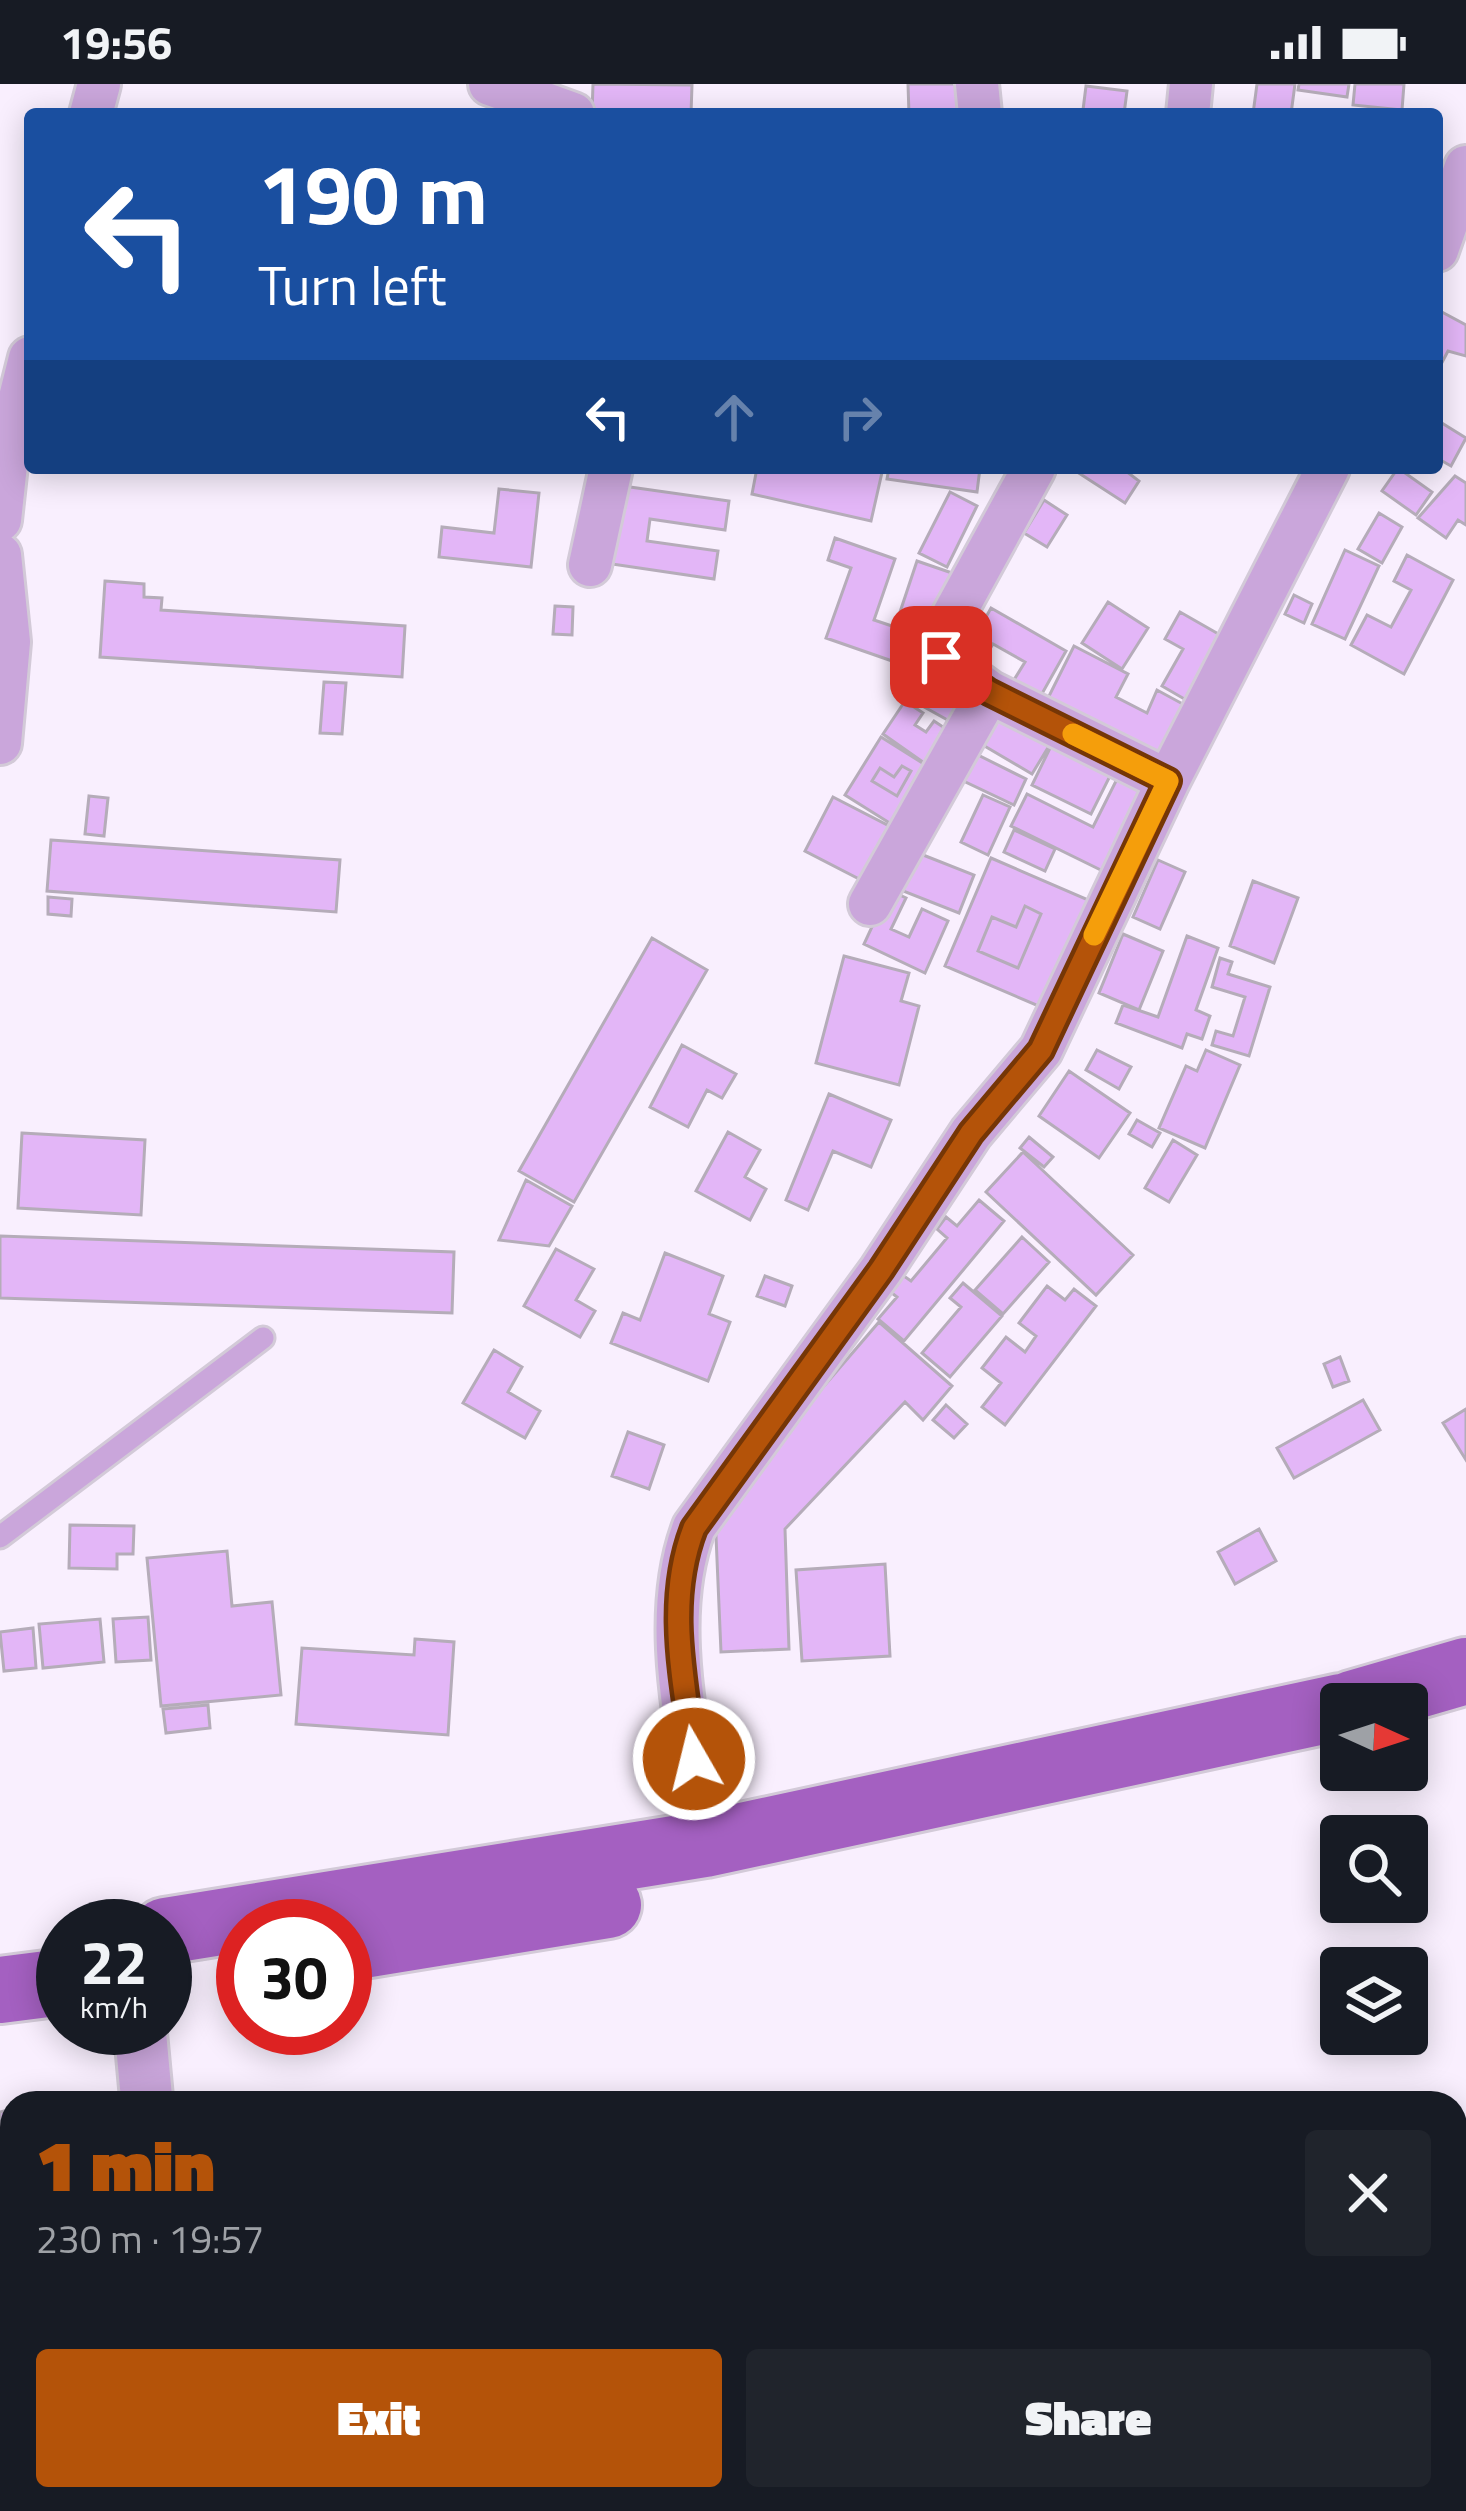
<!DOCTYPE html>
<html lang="en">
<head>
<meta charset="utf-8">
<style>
  :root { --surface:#171b24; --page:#20242c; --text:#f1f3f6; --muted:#9ea1a6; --accent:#b45309 }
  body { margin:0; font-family:"Titillium Web",sans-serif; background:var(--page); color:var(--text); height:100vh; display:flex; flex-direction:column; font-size:45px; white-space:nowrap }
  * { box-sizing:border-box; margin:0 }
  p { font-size:39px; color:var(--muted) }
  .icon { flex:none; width:66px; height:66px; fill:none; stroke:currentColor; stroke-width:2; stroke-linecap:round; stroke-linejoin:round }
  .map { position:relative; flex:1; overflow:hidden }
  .details { position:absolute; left:0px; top:2007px; width:1467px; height:420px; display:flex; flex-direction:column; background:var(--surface); border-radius:36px 36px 0 0; box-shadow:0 6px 30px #0003 }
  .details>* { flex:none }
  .hud { position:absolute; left:24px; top:24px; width:1419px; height:366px; border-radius:12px; box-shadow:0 6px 30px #0003; background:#1a4fa0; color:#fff; overflow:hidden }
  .needle { width:78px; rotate:93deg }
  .buttons { position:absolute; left:1320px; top:1599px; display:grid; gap:24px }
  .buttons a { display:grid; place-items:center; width:108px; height:108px; border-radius:12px; background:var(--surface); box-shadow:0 6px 30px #0003; font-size:60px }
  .speed { position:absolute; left:36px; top:1815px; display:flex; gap:24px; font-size:60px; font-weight:700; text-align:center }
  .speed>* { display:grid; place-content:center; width:156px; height:156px; border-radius:50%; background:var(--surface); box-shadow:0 6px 30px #0003; line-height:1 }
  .speed small { font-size:30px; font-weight:400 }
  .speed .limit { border:18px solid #d22; background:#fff; color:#111 }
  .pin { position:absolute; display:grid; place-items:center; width:102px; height:102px; color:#fff; margin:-51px; border-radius:24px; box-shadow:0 6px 18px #0006 }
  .me { position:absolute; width:132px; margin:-66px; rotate:352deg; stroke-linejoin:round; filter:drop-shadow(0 0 9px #0008) }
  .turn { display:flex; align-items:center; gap:42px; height:252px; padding:0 36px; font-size:54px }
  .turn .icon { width:156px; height:156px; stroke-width:2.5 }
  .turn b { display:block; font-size:84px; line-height:102px }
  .lanes { display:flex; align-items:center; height:114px; padding:0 36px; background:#0003; justify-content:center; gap:60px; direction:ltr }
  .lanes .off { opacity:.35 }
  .round { display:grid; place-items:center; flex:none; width:126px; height:126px; border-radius:12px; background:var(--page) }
  .headline { display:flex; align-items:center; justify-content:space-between; height:204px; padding:0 36px }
  h1 { font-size:72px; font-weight:800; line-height:90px; color:var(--accent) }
  .action { display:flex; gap:24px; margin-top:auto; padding:24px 36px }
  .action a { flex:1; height:138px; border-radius:12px; background:var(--accent); color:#fff; font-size:48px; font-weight:800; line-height:138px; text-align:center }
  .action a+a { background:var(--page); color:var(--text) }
  .status { display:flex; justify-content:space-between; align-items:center; height:84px; padding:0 60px; background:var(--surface); direction:ltr }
  .status svg { height:33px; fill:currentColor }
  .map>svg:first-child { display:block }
  .building { fill:#e3b6f7; stroke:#b5acb9; stroke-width:3; fill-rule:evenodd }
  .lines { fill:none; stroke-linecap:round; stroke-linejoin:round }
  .service-casing { stroke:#d3cad8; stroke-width:27 }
  .minor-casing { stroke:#d3cad8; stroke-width:48 }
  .tertiary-casing { stroke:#d3cad8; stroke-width:57 }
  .primary-casing { stroke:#d3cad8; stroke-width:72 }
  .service { stroke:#caa6db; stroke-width:21 }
  .minor { stroke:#caa6db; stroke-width:42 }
  .tertiary { stroke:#caa6db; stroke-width:51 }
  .primary { stroke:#a460c1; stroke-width:66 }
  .route-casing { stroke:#753606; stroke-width:30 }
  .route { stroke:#b45309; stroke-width:21 }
  .slow { stroke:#f59e0b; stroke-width:21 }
</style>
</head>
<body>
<div class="status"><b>19:56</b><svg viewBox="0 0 49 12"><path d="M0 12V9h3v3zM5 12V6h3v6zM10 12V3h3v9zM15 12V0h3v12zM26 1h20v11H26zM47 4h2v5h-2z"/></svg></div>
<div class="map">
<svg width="1466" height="2427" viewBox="0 0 1466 2427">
  <rect width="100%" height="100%" fill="#f9effe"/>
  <path class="building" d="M593 0 692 1 691 30H592Z
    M908 0H960L961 30H909Z
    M1257 0H1295L1291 30H1253Z
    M1299 0H1349L1347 13 1298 6Z
    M1355 0H1404L1402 26 1353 21Z
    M1086 2 1127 7 1124 30 1083 26Z
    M1440 227 1466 241V272L1448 267 1437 288Z
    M1437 336 1466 354 1451 382 1437 374Z
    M757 384H883L871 437 752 410Z
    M889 384H980L977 408 887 395Z
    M1071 384H1122L1139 397 1125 419Z
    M1398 384 1432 408 1416 431 1382 407Z
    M1455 392 1466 399V441L1458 436 1446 454 1418 434Z
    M623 402 729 417 725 446 650 435 647 457 718 467 714 495 612 480Z
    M499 405 539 409 531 483 439 473 442 443 494 449Z
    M950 408 977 422 947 483 919 469Z
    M1044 416 1067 431 1047 463 1024 449Z
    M1379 429 1402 443 1382 479 1358 465Z
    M835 454 895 475 874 536 895 543 917 477 952 489 918 586 826 554 851 484 828 476Z
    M1345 466 1379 482 1345 555 1312 540Z
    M1407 471 1453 496 1404 590 1351 561 1367 531 1391 543 1411 506 1394 497Z
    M105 497 144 500V513L162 514 161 526 405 542 402 593 100 573Z
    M1294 511 1312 520 1304 539 1285 530Z
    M1108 518 1148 544 1122 585 1082 559Z
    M555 522 573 523 572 551 553 550Z
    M991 524 1066 567 1039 615 1012 599 1025 578 993 560 982 578 966 569Z
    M1180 528 1229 556 1193 620 1162 602 1183 565 1165 555Z
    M1074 562 1128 590 1116 613 1147 629 1157 606 1192 625 1163 681 1045 620Z
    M324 598 346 599 342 650 320 649Z
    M915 604 947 622 955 607 967 614 953 639 908 614Z
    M905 617 923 629 915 641 926 648 934 637 952 649 930 683 883 650Z
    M996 623 1052 657 1032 690 976 657Z
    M881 653 932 685 896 743 845 711ZM902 682 911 687 897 712 872 697 880 684 894 693Z
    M1054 656 1113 686 1091 730 1032 701Z
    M966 665 1026 695 1014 721 953 692Z
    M902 682 911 687 897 712 872 697 880 684 894 693Z
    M1119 691 1150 707 1109 790 1011 742 1027 710 1093 743Z
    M983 711 1010 723 988 771 961 758Z
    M89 712 108 714 104 752 85 750Z
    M833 713 891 743 863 797 805 767Z
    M1014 746 1055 765 1045 787 1004 768Z
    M51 756 340 776 336 828 47 807Z
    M913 767 974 791 959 829 898 805Z
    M991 774 1093 818 1048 926 945 882ZM1025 822 1041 830 1018 884 978 867 992 833 1016 843Z
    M1158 776 1185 788 1160 845 1133 833Z
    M1253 797 1298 814 1274 879 1230 862Z
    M889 806 906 814 891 845 909 853 922 825 948 837 925 889 864 860Z
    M48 813 72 815 71 832 48 830Z
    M1025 822 1041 830 1018 884 978 867 992 833 1016 843Z
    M1123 850 1163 867 1139 926 1099 909Z
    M1187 852 1218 864 1196 926 1210 932 1202 955 1187 950 1182 964 1116 939 1123 921 1158 933Z
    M652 854 707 886 574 1118 519 1087Z
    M844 872 909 889 901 917 919 922 899 1001 816 979Z
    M1220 874 1232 878 1228 890 1270 903 1249 972 1212 961 1216 947 1233 952 1245 913 1212 903Z
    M682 961 736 990 722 1014 707 1006 688 1043 650 1023Z
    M1097 966 1131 983 1119 1005 1086 986Z
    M1206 966 1240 981 1205 1064 1159 1044 1186 982 1197 987Z
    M1069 987 1130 1029 1099 1074 1039 1032Z
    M829 1010 891 1036 871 1083 833 1067 808 1126 786 1116Z
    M1137 1036 1160 1049 1152 1063 1129 1050Z
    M728 1048 760 1066 745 1093 766 1105 750 1136 696 1107Z
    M22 1049 145 1056 141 1131 18 1124Z
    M1029 1053 1053 1073 1044 1083 1020 1064Z
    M1173 1056 1197 1071 1169 1118 1145 1104Z
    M1023 1068 1133 1171 1096 1211 986 1108Z
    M526 1096 572 1122 549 1162 499 1156Z
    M979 1116 1004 1137 904 1257 878 1235 897 1213 888 1206 901 1190 911 1197 947 1154 937 1145 946 1133 957 1142Z
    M0 1152 454 1168 452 1229 0 1214Z
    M1022 1153 1049 1178 1003 1230 975 1206Z
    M556 1165 594 1185 576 1216 595 1227 580 1253 524 1222Z
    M665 1169 723 1192 709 1230 730 1238 708 1297 611 1259 623 1229 640 1236Z
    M765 1192 792 1202 785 1222 757 1212Z
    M963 1199 1002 1232 950 1293 922 1269 961 1223 950 1214Z
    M1047 1202 1065 1216 1074 1205 1096 1222 1005 1341 982 1323 1001 1299 982 1284 1006 1253 1025 1268 1036 1252 1019 1239Z
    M879 1238 952 1302 923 1336 905 1318 785 1445 789 1565 721 1568 715 1429Z
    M494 1266 522 1283 508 1308 540 1327 525 1354 463 1319Z
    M1340 1273 1349 1297 1333 1303 1324 1280Z
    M1363 1316 1380 1346 1294 1394 1277 1364Z
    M946 1321 967 1340 954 1354 933 1336Z
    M1466 1325V1376L1443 1339Z
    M628 1348 664 1361 649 1405 612 1392Z
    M70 1441 134 1442 133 1470H117V1485L69 1484Z
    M1259 1445 1276 1477 1235 1500 1218 1468Z
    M227 1467 232 1522 272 1518 281 1611 161 1622 147 1474Z
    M885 1480 890 1572 802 1577 796 1486Z
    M148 1533 151 1576 116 1578 113 1535Z
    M100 1535 104 1578 43 1584 39 1540Z
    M33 1544 36 1584 4 1587 0 1548Z
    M415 1555 454 1558 448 1651 296 1640 302 1564 414 1571Z
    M208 1621 210 1644 166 1649 163 1625Z
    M12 2025V2129L0 2132V2028Z
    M1466 2403V2427H1423L1455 2415Z"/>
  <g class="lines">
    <g class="service-casing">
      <path id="service" d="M0 1453 263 1254"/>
    </g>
    <g class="minor-casing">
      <path id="minor" d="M490 0 573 30
        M977 0 980 30
        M91 30 99 0
        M1188 30 1191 0
        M1437 166 1466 83
        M1034 384 942 552 941 573 989 608 1168 697
        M0 436 8 362 30 274
        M0 471 9 558 0 659
        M590 481 611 384
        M870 820 989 608
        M705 1760C692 1659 657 1541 694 1443L881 1186 971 1049 1041 966 1168 697 1328 384"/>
    </g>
    <g class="tertiary-casing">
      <path id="tertiary" d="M140 1944 147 2019
        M186 2415 187 2427"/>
    </g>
    <g class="primary-casing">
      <path id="primary" d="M1352 1620 1466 1587
        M165 1847 705 1760 1341 1623
        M345 1864 608 1821
        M0 1906 63 1898"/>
    </g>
    <use href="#service" class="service"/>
    <use href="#minor" class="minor"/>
    <use href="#tertiary" class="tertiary"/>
    <use href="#primary" class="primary"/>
  </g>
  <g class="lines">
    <g class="route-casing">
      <path id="route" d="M694 1675C684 1596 665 1519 694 1444L881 1186 971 1049 1041 966 1168 697 989 608 941 573"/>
    </g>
    <use href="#route" class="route"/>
    <path class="slow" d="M1073 650 1168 697 1094 851"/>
  </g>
</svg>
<div class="buttons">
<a><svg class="needle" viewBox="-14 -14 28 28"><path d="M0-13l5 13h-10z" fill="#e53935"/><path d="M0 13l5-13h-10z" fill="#9ea1a6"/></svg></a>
<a><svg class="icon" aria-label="search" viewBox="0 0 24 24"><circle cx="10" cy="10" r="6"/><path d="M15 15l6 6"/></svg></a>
<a><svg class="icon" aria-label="layers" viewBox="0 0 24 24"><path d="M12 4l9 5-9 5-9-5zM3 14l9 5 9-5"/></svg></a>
</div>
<div class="speed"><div>22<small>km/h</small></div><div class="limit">30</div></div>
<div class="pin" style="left:941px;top:573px;background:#d93025"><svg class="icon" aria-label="arrive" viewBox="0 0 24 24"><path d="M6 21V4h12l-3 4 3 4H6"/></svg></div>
<svg class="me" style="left:694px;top:1675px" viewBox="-20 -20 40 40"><circle r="17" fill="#b45309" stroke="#fff" stroke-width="3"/><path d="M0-11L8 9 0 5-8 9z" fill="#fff"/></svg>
<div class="hud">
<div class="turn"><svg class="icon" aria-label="left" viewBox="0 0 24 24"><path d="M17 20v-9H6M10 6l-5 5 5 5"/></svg><div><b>190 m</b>Turn left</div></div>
<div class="lanes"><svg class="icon" aria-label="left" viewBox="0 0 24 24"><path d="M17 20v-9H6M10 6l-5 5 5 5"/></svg><svg class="icon off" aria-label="ahead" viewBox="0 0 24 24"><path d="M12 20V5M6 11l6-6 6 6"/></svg><svg class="icon off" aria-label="right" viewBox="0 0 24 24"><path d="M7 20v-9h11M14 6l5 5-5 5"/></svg></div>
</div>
<section class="details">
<div class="headline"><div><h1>1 min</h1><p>230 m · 19:57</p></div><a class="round"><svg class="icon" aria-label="close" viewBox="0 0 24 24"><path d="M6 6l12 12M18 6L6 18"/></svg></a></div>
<div class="action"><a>Exit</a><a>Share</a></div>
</section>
</div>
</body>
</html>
